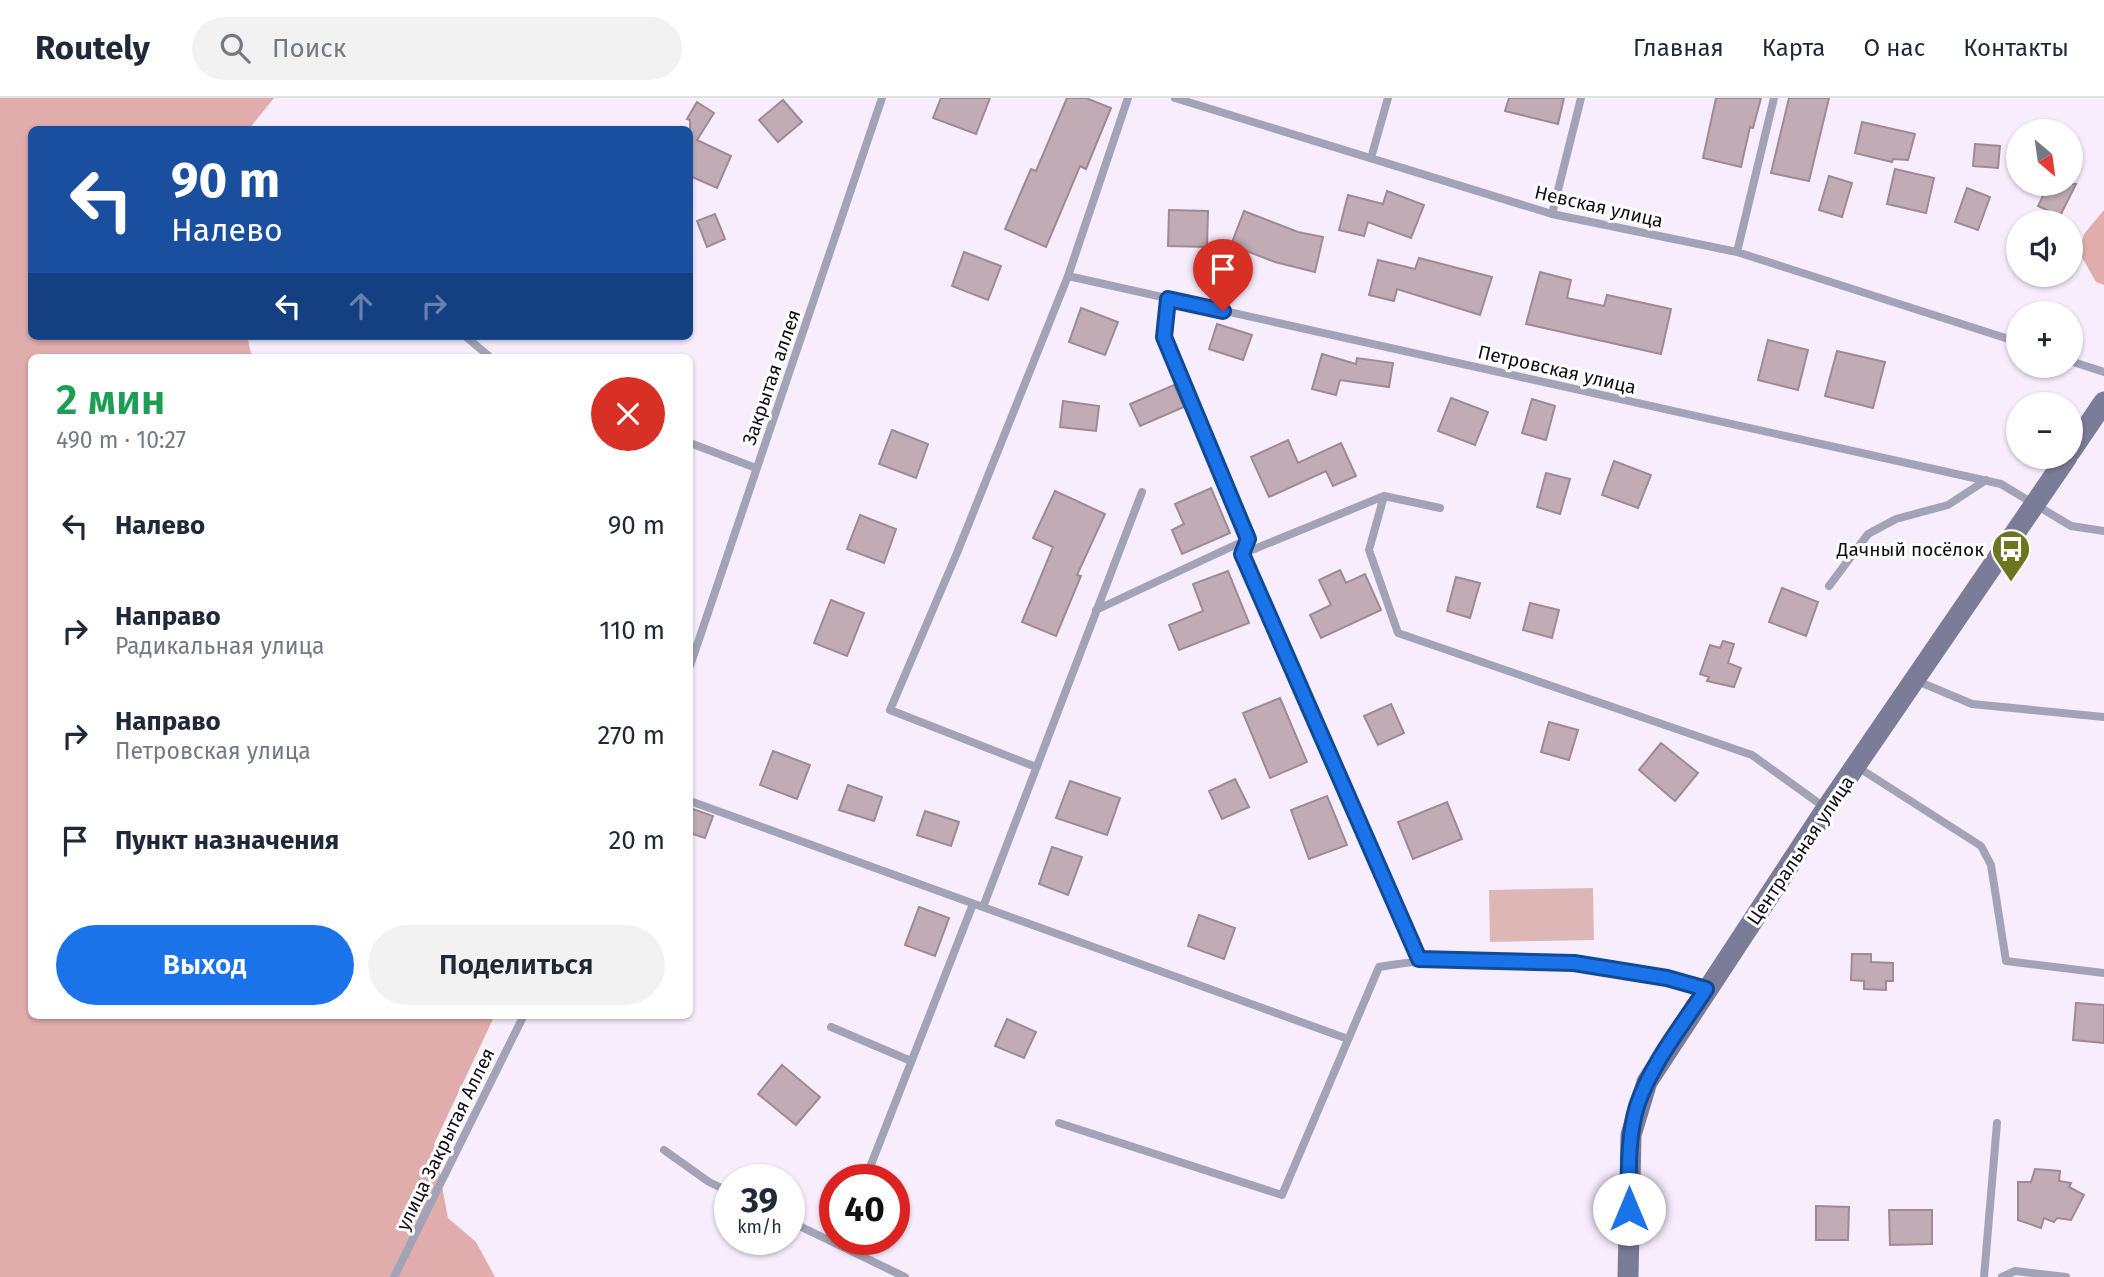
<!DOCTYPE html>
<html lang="ru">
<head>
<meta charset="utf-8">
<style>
  :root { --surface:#fff; --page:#f2f2f3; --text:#1f2937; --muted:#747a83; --line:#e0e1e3; --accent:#1a73e8 }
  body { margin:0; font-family:"Fira Sans",sans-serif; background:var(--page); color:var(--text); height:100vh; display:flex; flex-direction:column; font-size:26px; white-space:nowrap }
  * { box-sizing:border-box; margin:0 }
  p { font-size:23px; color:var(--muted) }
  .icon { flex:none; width:38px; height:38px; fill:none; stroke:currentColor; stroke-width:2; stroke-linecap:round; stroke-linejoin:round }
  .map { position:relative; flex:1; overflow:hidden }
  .details { position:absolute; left:28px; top:256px; width:665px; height:665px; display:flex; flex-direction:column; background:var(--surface); border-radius:10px; box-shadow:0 2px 5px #0004 }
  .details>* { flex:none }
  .guide { position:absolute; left:28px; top:28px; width:665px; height:214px; border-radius:10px; box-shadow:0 2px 5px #0004; background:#1a4fa0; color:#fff; overflow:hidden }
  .needle { width:46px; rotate:151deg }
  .controls { position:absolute; left:2006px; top:21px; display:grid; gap:14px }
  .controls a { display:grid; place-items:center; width:77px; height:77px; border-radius:50%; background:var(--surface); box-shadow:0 2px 5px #0004; font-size:35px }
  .speed { position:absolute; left:714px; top:1066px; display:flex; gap:14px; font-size:35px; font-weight:700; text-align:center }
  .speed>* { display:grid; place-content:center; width:91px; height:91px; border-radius:50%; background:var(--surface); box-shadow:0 2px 5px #0004; line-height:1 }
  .speed small { font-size:18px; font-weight:400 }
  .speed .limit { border:10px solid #d22; background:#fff; color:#111 }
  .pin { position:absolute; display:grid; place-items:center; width:60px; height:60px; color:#fff; margin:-72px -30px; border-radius:50% 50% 50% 0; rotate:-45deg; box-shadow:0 0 7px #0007 }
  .pin .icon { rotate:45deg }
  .me { position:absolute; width:77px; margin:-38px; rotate:0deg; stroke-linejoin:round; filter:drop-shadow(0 0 5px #0008) }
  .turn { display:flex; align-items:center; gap:24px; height:147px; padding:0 28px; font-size:32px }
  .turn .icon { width:91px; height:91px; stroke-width:2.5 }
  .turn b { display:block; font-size:49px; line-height:60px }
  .lanes { display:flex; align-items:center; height:66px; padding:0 28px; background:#0003; justify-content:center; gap:35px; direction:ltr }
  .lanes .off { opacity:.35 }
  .round { display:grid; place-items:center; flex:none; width:74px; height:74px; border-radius:37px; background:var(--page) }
  .head { display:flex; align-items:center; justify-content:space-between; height:119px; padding:0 28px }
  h1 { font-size:42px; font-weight:600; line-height:52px; color:#1e9e55 }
  .cta { display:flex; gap:14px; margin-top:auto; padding:14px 28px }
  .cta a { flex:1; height:80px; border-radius:42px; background:var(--accent); color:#fff; font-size:28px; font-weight:600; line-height:80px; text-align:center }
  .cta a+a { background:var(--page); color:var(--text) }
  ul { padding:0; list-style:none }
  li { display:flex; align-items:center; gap:21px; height:105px; padding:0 28px }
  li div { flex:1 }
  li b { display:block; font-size:26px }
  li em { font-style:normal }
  header { display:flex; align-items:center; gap:42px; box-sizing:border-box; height:98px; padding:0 35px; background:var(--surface); border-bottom:2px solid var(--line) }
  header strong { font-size:33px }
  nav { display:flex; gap:38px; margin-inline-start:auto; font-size:24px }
  .search { width:490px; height:63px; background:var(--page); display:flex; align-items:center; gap:18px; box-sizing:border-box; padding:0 24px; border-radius:38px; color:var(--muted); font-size:26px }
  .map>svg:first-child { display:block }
  .green { fill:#ddb6b6 }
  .forest { fill:#e1acac }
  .building { fill:#c1acb6; stroke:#9e8a94; stroke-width:2 }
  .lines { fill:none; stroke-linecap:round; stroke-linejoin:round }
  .lane { stroke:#a2a3b6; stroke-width:8 }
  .secondary { stroke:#7b7d98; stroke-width:21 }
  .route-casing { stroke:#114b97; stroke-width:18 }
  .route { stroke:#1a73e8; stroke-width:12 }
  .labels { text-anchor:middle; stroke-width:6; stroke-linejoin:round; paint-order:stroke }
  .street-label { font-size:19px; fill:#110d13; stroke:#fff }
  .poi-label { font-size:19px; fill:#110d13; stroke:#fff; text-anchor:end }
</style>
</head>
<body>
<header>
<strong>Routely</strong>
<div class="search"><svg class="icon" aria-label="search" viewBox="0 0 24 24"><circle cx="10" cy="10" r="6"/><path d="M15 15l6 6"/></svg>Поиск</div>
<nav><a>Главная</a><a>Карта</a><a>О нас</a><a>Контакты</a></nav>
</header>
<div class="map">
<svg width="2104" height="1179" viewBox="0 0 2104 1179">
  <rect width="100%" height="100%" fill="#f8edfd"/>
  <path class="green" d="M1593 790 1594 842 1490 844 1489 792Z"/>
  <path class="forest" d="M0 0H274L249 31 32 32V238H247L252 259H32V917H495L434 1046 448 1120 476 1144 495 1179H0Z
    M2104 112V187L2096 184 2079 154 2084 136Z"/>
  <path class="building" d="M941 0H990L976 36 933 20Z
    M1067 0H1086L1111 10 1086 71 1080 68 1046 149 1005 131 1031 71 1036 73Z
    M1509 0H1564L1558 26 1505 13Z
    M1716 0H1761L1753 30 1750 29 1741 69 1703 60Z
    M1789 0H1829L1809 83 1771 75Z
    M783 2 802 24 778 44 759 22Z
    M697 4 714 15 697 42 731 58 717 90 690 78V22L687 21Z
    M1862 24 1915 36 1908 62 1893 61 1892 64 1855 55Z
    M1975 46 2000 48 1998 70 1973 68Z
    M1895 71 1934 80 1926 115 1887 106Z
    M1829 78 1852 85 1842 119 1819 112Z
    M2049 86H2076L2060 118 2038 108Z
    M1967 90 1990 99 1978 132 1955 124Z
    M1387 93 1424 107 1411 140 1368 124 1364 138 1339 132 1348 97 1383 106Z
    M1169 112 1208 113 1207 149 1168 148Z
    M1244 113 1298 134 1323 139 1315 174 1275 164 1231 147Z
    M715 116 725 141 707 149 697 123Z
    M964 154 1001 168 988 202 952 188Z
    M1419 160 1492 179 1480 217 1397 191 1394 203 1369 197 1378 162 1415 171Z
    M1540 174 1571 182 1567 200 1604 208 1607 197 1671 211 1661 256 1526 226Z
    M1081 210 1118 224 1105 257 1069 244Z
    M1217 226 1252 237 1243 262 1209 251Z
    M1768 242 1808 252 1798 292 1758 282Z
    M1837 253 1885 264 1873 310 1825 298Z
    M1322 256 1356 266 1357 260 1393 265 1389 289 1340 282 1336 297 1312 291Z
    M1174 287 1184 309 1140 328 1130 306Z
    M1451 300 1488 314 1475 347 1438 333Z
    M1532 301 1555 308 1546 342 1522 335Z
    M1063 303 1099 308 1096 333 1060 329Z
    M892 332 928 346 916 380 879 366Z
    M1288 342 1298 365 1341 345 1356 378 1333 388 1326 373 1269 399 1251 359Z
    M1614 363 1651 377 1638 410 1602 397Z
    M1546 375 1570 381 1560 416 1537 409Z
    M1211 390 1230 435 1182 456 1172 432 1184 426 1175 406Z
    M1055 393 1105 416 1077 477 1081 478 1056 538 1022 524 1053 449 1033 440Z
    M860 417 896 431 884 465 847 451Z
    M1340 472 1346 485 1365 476 1381 512 1321 540 1310 517 1331 507 1319 482Z
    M1228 473 1249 525 1179 552 1169 527 1203 513 1193 486Z
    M1456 479 1480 485 1470 520 1447 513Z
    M1782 490 1818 504 1806 538 1769 524Z
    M831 502 864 515 847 558 814 545Z
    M1530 505 1559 512 1552 540 1523 532Z
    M1723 543 1734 546 1728 565 1741 570 1734 589 1707 583 1709 579 1700 576 1710 547 1720 550Z
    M1280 600 1307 664 1270 680 1243 615Z
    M1391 606 1404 635 1378 647 1364 618Z
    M1549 624 1578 632 1569 662 1541 654Z
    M1661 645 1698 675 1675 703 1639 672Z
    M773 653 810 667 797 701 760 687Z
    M1235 681 1249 709 1222 721 1209 693Z
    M1070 683 1120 700 1107 737 1056 720Z
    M848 687 882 699 874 723 839 712Z
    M1327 698 1347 747 1309 761 1291 712Z
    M1447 704 1462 741 1413 761 1398 724Z
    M690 710 713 718 705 740 690 735Z
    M925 713 959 724 951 748 917 737Z
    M1052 749 1082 759 1068 797 1039 786Z
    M919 809 949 820 935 858 905 847Z
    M1199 817 1235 830 1224 861 1188 848Z
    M1852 856H1871V864L1893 865V883H1886V892L1864 891V883L1851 882Z
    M2076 905 2104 907V945L2073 942Z
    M1007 921 1036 934 1024 960 995 948Z
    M782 967 820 999 796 1027 758 996Z
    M2035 1071 2060 1073 2059 1083 2071 1085 2069 1089 2084 1097 2071 1122 2057 1120 2054 1124 2044 1120 2041 1130 2018 1122V1084H2031Z
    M1816 1108 1849 1109 1848 1142H1816Z
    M1889 1112H1932V1146L1890 1147Z"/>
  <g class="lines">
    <path class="lane" d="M1175 0 1552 116 1737 154 2018 244
      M1371 60 1388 0
      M1552 116 1581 0
      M1737 154 1774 0
      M1068 178 2001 386 2071 428 2104 433
      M1168 201 1164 239 1248 441 1242 456 1419 861
      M465 238 490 259
      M2070 263 2104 274
      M690 345 756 370
      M1440 410 1384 398 1369 452 1398 535 1752 657 1824 709
      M1242 456 1384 398
      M1829 488 1868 436 1896 421 1948 407 1986 382
      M1096 512 1248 441
      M690 568 882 0
      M1915 582 1972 606 2104 619
      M1856 668 1981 748 1991 767 2006 863 2104 875
      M1036 669 890 612 957 455 1068 178 1128 0
      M690 703 1348 941
      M983 809 1142 394
      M831 929 911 963
      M1059 1025 1282 1097 1379 869C1420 861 1454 862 1495 863 1568 865 1637 872 1706 891
      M664 1052 709 1084 730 1094
      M865 1082 973 806
      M789 1123 905 1179
      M394 1179 524 917
      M1984 1179 1997 1025
      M2002 1179 2015 1173 2066 1179"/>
    <path class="secondary" d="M2070 354 2104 304
      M1628 1179 1631 1037 1647 984 1826 711 2067 359"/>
  </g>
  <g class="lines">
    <g class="route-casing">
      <path id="route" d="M1223 213 1168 201 1164 239 1248 441 1242 456 1419 861 1574 865 1667 880 1706 891C1682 928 1651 966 1637 1008 1627 1041 1629 1077 1629 1111"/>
    </g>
    <use href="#route" class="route"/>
  </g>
  <defs>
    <g id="bus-pin" transform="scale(2.0125)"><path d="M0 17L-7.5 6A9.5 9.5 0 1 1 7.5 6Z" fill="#6d751e" stroke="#fff"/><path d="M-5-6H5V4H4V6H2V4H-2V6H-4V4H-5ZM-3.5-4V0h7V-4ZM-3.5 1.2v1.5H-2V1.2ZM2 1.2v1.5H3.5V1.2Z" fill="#fff"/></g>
  </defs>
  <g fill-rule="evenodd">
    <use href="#bus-pin" x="2011" y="451"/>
  </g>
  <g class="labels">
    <g class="street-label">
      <text transform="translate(1599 108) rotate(13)" y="7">Невская улица</text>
      <text transform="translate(1557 271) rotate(13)" y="7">Петровская улица</text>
      <text transform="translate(771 279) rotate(-71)" y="7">Закрытая аллея</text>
      <text transform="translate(1800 752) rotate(-56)" y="7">Центральная улица</text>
      <text transform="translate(445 1041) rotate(-64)" y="7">улица Закрытая Аллея</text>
    </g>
    <g class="poi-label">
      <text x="1984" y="458">Дачный посёлок</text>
    </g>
  </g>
</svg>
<div class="controls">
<a><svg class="needle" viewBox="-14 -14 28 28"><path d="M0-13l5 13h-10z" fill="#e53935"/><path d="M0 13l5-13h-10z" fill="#747a83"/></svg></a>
<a><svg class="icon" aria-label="sound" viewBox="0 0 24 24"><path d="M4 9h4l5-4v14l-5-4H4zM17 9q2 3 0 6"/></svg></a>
<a>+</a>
<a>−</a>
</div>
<div class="speed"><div>39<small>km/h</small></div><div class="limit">40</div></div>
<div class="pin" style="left:1223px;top:213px;background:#d93025"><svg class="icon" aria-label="arrive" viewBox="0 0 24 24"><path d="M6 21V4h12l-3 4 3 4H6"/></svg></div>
<svg class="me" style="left:1629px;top:1111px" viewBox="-20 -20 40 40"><circle r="19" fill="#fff"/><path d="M0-13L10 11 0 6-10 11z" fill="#1a73e8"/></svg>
<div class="guide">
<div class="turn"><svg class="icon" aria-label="left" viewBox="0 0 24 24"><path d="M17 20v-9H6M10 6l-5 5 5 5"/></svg><div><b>90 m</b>Налево</div></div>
<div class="lanes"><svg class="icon" aria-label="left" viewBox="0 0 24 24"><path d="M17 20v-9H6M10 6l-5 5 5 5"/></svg><svg class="icon off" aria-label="ahead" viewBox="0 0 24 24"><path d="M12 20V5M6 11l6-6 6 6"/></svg><svg class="icon off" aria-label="right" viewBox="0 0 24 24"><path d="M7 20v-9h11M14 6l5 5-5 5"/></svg></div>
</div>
<section class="details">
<div class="head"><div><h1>2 мин</h1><p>490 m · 10:27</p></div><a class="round" style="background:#d93025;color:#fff"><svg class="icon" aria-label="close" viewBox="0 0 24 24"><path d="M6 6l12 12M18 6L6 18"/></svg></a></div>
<ul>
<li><svg class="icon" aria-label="left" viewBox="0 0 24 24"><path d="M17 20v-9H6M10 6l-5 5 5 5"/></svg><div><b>Налево</b></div><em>90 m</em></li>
<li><svg class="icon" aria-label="right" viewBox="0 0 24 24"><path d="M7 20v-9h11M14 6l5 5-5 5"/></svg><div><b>Направо</b><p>Радикальная улица</p></div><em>110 m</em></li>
<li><svg class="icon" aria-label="right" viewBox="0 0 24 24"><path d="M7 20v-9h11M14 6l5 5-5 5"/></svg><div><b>Направо</b><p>Петровская улица</p></div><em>270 m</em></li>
<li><svg class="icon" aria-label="arrive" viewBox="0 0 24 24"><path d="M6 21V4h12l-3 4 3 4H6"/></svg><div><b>Пункт назначения</b></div><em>20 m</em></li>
</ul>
<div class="cta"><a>Выход</a><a>Поделиться</a></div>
</section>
</div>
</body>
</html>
